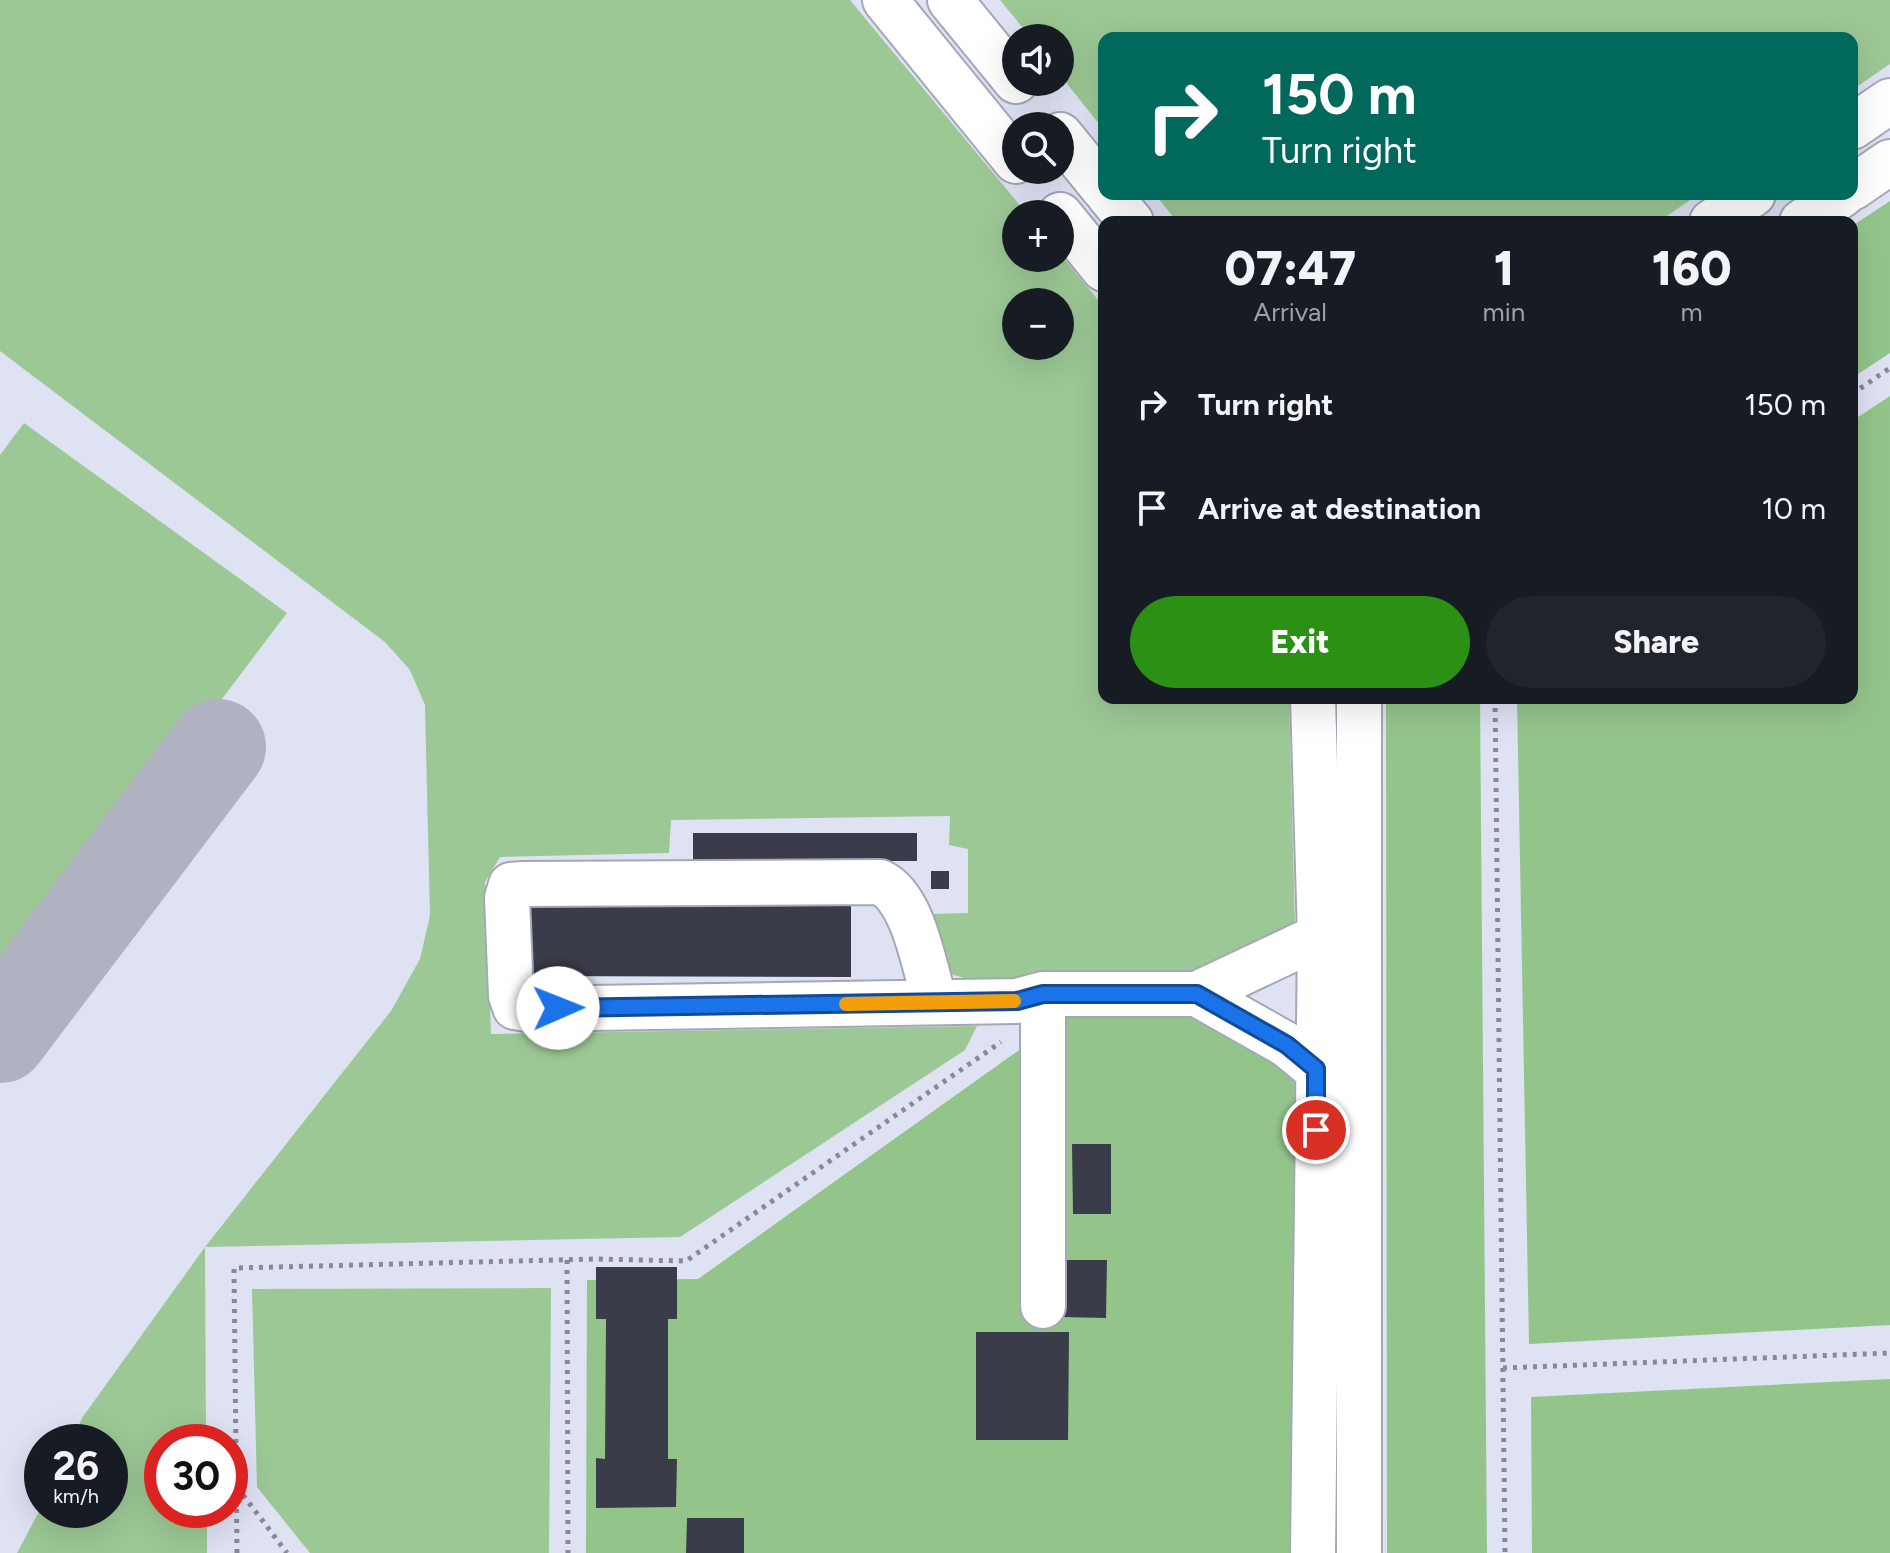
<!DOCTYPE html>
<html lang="en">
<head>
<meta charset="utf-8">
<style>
  :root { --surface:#171b24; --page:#20242c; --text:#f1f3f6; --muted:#9ea1a6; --accent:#2a9115 }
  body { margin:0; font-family:Figtree,sans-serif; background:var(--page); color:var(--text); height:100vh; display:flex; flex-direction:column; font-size:30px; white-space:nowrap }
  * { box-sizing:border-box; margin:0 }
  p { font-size:26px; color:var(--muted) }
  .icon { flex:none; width:44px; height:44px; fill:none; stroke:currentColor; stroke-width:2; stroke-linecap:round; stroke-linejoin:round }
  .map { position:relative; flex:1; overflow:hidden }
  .side { position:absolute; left:1098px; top:216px; width:760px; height:488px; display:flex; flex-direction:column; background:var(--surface); border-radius:16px; box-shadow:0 8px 32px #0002 }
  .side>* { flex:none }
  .top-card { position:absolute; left:1098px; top:32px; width:760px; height:168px; border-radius:16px; box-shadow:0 8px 32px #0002; background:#00695c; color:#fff; overflow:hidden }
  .controls { position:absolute; left:1002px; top:24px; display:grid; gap:16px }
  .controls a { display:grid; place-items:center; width:72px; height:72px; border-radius:50%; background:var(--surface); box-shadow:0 8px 32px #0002; font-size:40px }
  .speed { position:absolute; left:24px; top:1424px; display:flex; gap:16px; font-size:40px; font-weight:700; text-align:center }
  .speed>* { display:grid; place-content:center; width:104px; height:104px; border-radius:50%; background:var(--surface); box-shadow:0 8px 32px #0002; line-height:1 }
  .speed small { font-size:20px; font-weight:400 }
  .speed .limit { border:12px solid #d22; background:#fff; color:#111 }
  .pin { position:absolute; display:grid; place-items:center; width:68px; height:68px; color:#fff; margin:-34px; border:4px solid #fff; border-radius:50%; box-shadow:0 2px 8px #0007 }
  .me { position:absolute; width:88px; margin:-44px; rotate:89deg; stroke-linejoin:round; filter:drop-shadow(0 0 6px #0008) }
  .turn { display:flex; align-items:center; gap:28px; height:168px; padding:0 32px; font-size:36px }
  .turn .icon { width:104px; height:104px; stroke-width:2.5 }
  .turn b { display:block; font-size:56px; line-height:68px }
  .eta { display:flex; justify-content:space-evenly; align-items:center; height:136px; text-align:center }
  .eta b { font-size:48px; font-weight:800; line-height:56px }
  .primary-button { display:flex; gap:16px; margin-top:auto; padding:16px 32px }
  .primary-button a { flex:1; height:92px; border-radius:48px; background:var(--accent); color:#fff; font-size:32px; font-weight:800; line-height:92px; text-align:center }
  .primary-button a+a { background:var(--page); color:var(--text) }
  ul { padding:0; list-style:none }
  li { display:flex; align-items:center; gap:24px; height:104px; padding:0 32px }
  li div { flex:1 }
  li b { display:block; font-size:30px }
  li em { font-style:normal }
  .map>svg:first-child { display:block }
  .green { fill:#9cc895; fill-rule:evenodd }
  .forest { fill:#93c58b }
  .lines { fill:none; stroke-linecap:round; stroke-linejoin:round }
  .taxiway { stroke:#b0b2c1; stroke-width:96 }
  .building { fill:#3a3c4a }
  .minor-casing { stroke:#a4a7b8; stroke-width:48 }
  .path { stroke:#878996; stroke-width:5; stroke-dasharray:4 6; stroke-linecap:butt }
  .minor { stroke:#fff; stroke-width:44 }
  .route-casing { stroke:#114b97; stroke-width:20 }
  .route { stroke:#1a73e8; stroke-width:14 }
  .slow { stroke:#f59e0b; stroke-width:14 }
</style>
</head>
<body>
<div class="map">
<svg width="1890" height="1553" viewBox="0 0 1890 1553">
  <rect width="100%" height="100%" fill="#dee2f3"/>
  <path class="green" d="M0 0H850L1027 214H1016V258H1060V254L1104 307V698H1289L1295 927 1195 972 1041 971 1011 979 970 980 951 974 932 914 968 913V849L949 845 950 816 671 820 669 853 500 857 485 882 491 1034 977 1026 965 1050 680 1237 205 1247 206 1442H162V1510H207V1553H17L42 1506V1510H110V1442H71L82 1418 205 1247 391 1011 420 959 430 916 425 705 410 670 385 642 0 351ZM1016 302H1060V346H1016Z
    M1000 0H1890V64L1852 90V38H1104V130L1060 75V38H1031Z
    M1155 194H1699L1658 222H1177Z
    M24 423 287 613 0 992V455Z
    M551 1288 549 1553H310L257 1487 252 1289Z"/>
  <path class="forest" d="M1890 201V353L1852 378V226Z
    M1890 396V1325L1529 1344 1517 698H1852V421Z
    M1386 698H1480L1487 1553H1387Z
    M1196 1017 1295 1075 1290 1553H586L587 1280 698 1279 1064 1018Z
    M1890 1379V1553H1532L1531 1397Z"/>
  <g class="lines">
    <path class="taxiway" d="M0 1035 218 747"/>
  </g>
  <path class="building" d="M693 833H917V861H693Z
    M931 871H949V889H931Z
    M526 900H851V977L526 976Z
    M1072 1144H1111V1214H1073Z
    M1063 1260H1107L1106 1318 1063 1317Z
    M596 1267H677V1319H668V1459H677L676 1507 596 1508V1458L605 1459 606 1319H596Z
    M976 1332H1069L1068 1440H976Z
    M687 1518H744V1553H686Z"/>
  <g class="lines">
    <g class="minor-casing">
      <path id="minor" d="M885 0 1016 161
        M950 0 1016 81
        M1852 127 1890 101
        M1060 135 1104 189
        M1852 188 1890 162
        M1108 194 1131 222
        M1060 215 1104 269
        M1712 222 1753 194
        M1802 222 1843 194
        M1313 698 1320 936 1313 1553
        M1197 994 1287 1045 1316 1069
        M935 1002C924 967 914 898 880 882L523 884 511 885 507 898 511 996 515 1007 527 1009 1017 1001 1043 994H1197L1320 936 1358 928
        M1043 1306V994
        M1359 1553V698"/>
    </g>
    <path class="path" d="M1852 394 1890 368
      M1495 698 1505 1553
      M567 1260 568 1553
      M1503 1368 1890 1353
      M237 1487 287 1553
      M237 1553 234 1268 596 1259 686 1261 1001 1042"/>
    <use href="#minor" class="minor"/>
  </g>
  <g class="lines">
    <g class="route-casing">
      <path id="route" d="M558 1008 1017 1001 1043 994H1197L1287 1045 1316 1069V1130"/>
    </g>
    <use href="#route" class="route"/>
    <path class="slow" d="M846 1004 1014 1001"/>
  </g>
</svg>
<div class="controls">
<a><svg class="icon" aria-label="sound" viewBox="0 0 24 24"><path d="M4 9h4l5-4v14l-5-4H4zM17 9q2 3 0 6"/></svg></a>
<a><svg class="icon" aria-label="search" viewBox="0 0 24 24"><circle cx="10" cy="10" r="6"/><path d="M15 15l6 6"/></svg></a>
<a>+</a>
<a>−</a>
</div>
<div class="speed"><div>26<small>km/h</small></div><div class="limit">30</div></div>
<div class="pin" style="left:1316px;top:1130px;background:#d93025"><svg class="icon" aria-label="arrive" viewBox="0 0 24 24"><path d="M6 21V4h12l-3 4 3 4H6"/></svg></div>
<svg class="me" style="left:558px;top:1008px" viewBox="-20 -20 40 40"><circle r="19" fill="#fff"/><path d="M0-13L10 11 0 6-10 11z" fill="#1a73e8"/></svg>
<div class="top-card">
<div class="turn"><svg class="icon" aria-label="right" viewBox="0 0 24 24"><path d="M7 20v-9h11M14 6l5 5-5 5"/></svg><div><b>150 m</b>Turn right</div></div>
</div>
<section class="side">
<div class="eta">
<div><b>07:47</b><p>Arrival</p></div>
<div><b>1</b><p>min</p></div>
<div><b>160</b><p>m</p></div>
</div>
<ul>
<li><svg class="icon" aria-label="right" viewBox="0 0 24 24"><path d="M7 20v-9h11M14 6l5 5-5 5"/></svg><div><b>Turn right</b></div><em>150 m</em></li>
<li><svg class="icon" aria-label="arrive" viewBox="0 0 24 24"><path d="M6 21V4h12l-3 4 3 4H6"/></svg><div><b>Arrive at destination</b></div><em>10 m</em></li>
</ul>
<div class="primary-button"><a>Exit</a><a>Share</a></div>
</section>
</div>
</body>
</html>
